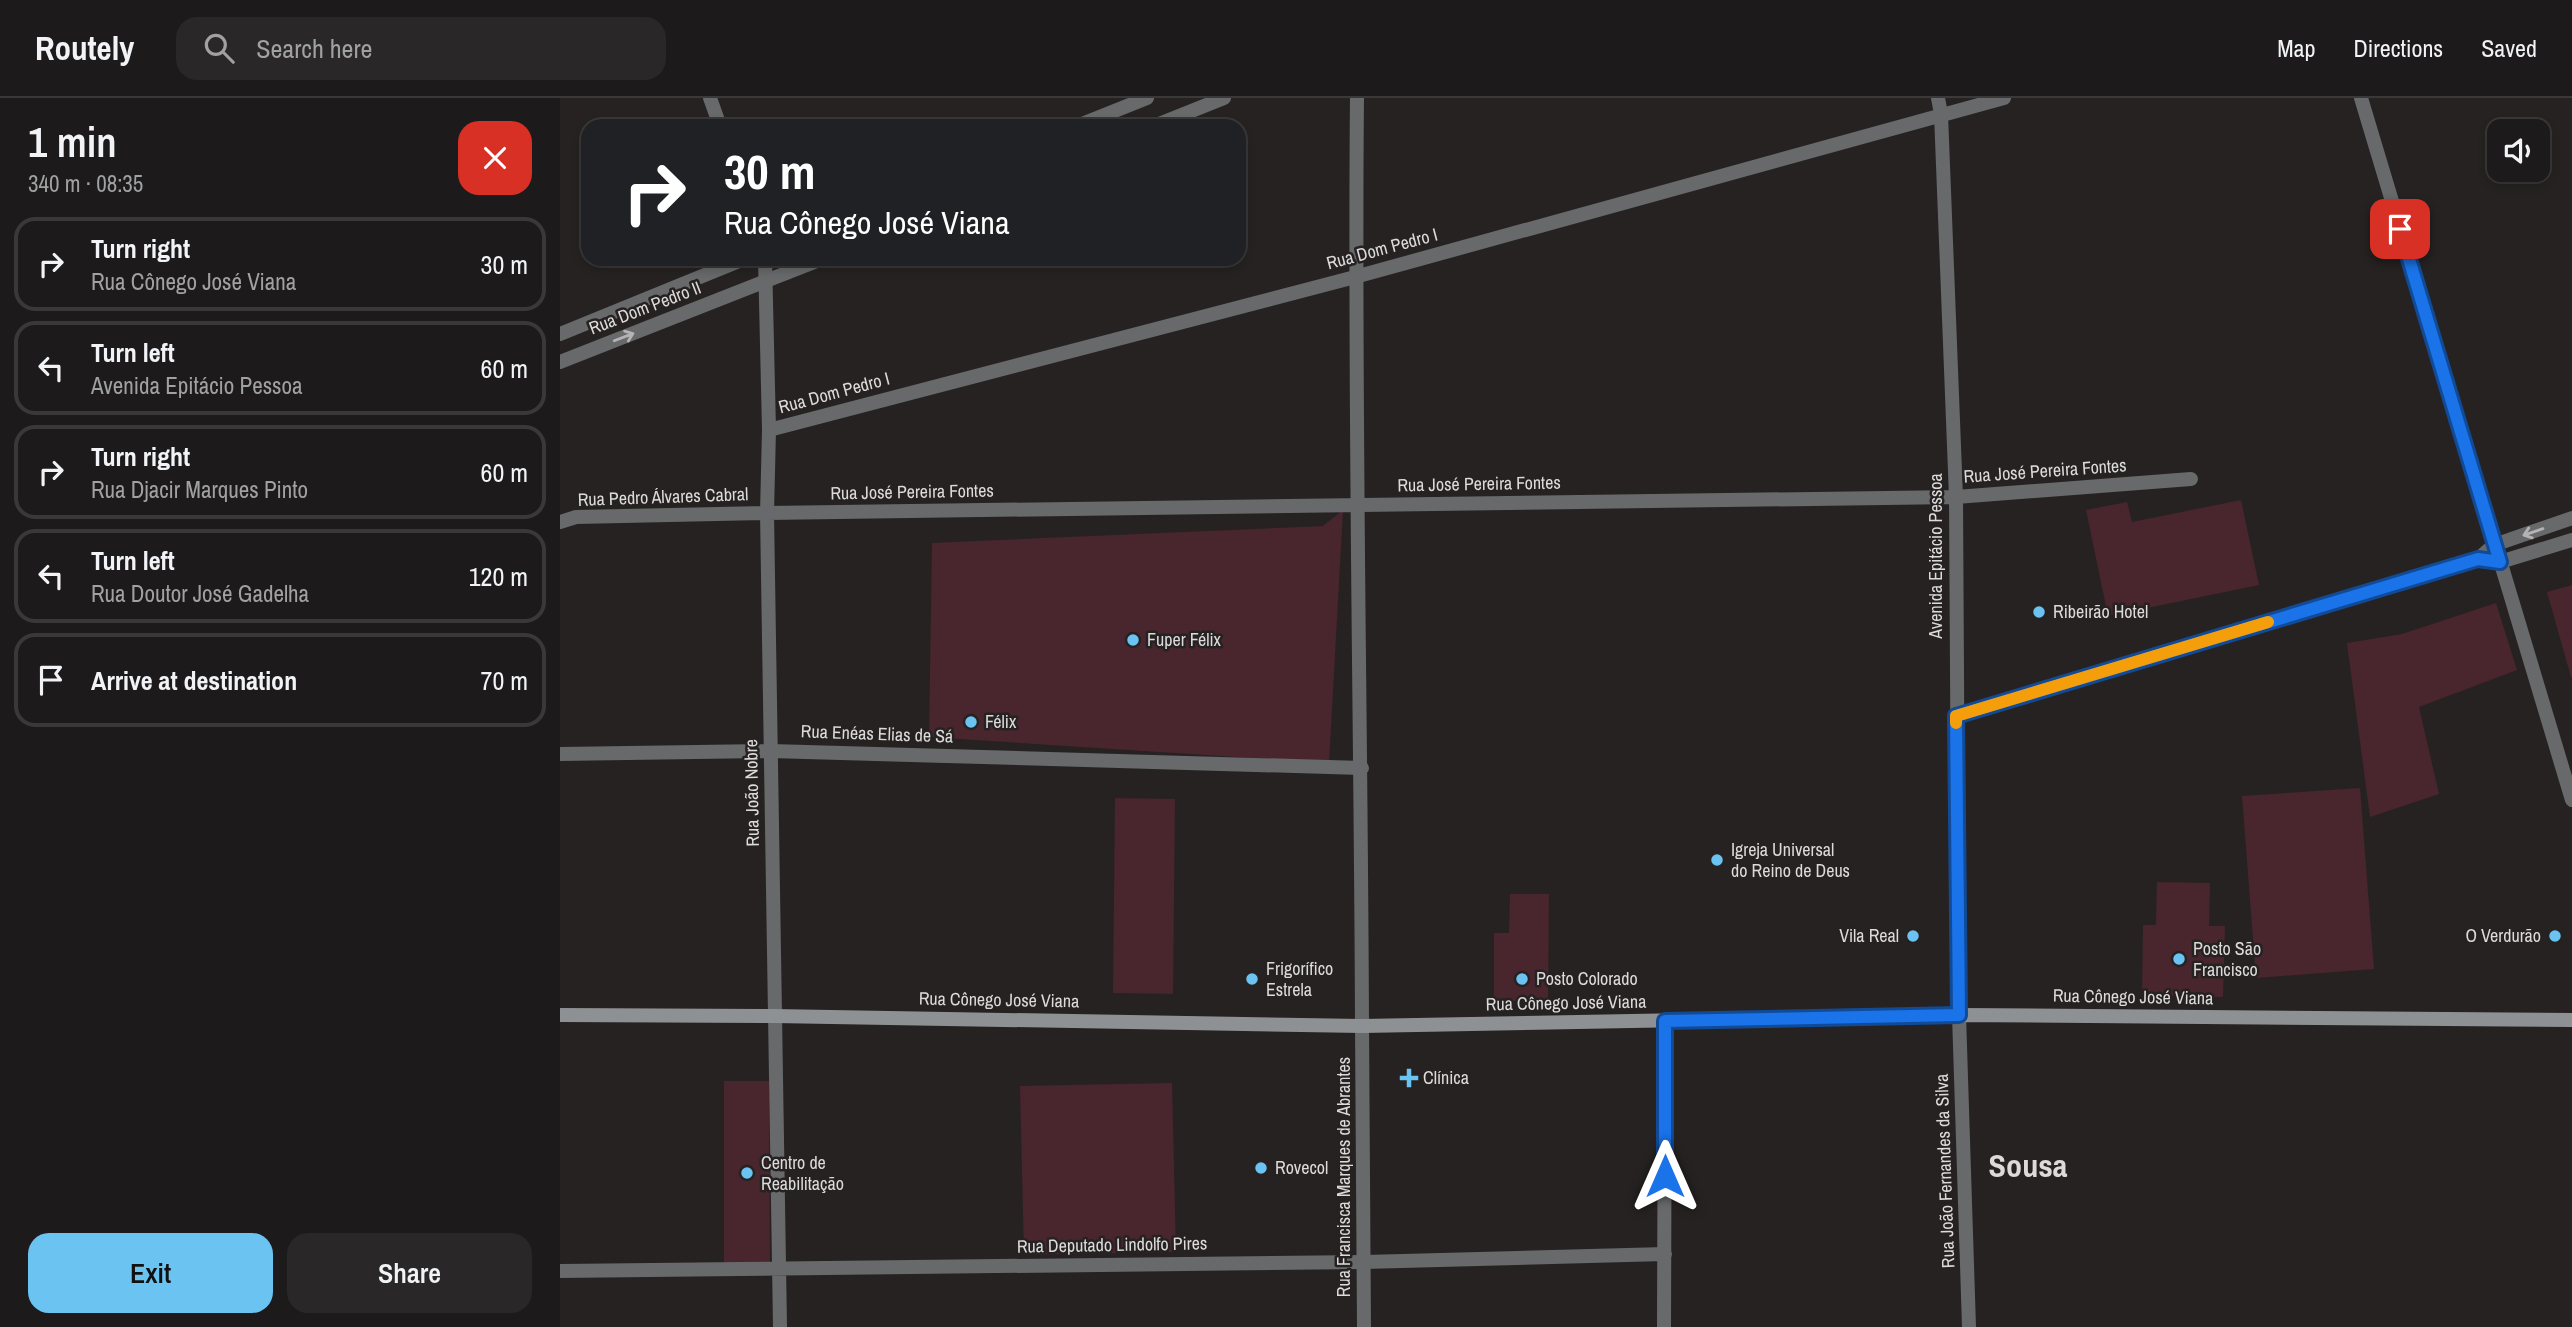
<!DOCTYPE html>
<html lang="en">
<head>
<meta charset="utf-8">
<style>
  :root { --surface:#1c1a1a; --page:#292727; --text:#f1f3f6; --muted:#a0a1a2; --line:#3a3839; --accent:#6ac3f1 }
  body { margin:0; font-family:"Archivo Narrow",sans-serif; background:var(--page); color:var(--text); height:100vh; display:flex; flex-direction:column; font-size:26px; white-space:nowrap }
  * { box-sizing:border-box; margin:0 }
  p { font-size:23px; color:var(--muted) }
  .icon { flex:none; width:38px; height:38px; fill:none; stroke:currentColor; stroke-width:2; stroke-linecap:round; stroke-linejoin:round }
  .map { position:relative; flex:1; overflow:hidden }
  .side { display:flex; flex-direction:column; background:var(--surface); width:560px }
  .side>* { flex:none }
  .guide { position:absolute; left:21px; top:21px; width:665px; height:147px; border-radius:21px; box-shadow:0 4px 10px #0003,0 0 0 2px var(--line); background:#202124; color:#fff; overflow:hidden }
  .controls { position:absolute; left:1927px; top:21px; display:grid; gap:14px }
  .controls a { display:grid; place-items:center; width:63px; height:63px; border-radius:14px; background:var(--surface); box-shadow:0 4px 10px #0003,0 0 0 2px var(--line); font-size:35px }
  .pin { position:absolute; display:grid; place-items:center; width:60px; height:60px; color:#fff; margin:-30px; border-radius:14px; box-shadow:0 4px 10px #0006 }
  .me { position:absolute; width:77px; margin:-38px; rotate:0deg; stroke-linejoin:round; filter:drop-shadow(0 0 5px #0008) }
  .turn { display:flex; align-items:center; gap:24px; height:147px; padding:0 28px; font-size:32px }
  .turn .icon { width:91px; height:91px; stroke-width:2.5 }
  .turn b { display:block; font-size:49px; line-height:60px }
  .round { display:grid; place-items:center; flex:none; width:74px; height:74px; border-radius:21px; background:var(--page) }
  .summary { display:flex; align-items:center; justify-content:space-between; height:119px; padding:0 28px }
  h1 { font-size:42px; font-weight:600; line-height:52px }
  .primary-button { display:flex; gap:14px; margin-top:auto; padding:14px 28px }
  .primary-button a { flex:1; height:80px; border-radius:21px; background:var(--accent); color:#111; font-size:28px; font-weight:600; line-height:80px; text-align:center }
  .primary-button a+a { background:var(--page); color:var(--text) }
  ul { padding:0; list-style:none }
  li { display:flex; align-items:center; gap:21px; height:94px; margin:0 14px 10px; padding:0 14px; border:4px solid var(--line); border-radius:21px }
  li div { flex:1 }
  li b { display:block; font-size:26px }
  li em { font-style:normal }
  header { display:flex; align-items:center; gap:42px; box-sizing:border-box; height:98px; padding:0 35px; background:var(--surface); border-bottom:2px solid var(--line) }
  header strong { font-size:33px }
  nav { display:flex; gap:38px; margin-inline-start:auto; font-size:24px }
  .search { width:490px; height:63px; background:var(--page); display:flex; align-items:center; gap:18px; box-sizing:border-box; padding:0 24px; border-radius:21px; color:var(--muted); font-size:26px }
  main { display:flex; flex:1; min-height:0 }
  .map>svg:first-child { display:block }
  .building { fill:#49252e }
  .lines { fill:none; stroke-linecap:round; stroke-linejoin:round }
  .minor { stroke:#67696a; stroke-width:14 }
  .tertiary { stroke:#67696a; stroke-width:14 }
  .secondary { stroke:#8e9193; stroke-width:14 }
  .oneway { stroke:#b4b2b3 }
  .route-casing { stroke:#114b97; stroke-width:18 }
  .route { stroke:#1a73e8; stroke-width:12 }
  .slow { stroke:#f59e0b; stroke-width:12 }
  .poi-dot { fill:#6ac3f1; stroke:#262222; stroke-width:2.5 }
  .labels { text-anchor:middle; stroke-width:5; stroke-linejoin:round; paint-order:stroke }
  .street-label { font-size:18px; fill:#dddadb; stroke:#262222 }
  .poi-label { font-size:18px; fill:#dddadb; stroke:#262222; text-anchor:start }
  .town-label { font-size:32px; font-weight:bold; fill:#dddadb; stroke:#262222 }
</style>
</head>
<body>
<header>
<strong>Routely</strong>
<div class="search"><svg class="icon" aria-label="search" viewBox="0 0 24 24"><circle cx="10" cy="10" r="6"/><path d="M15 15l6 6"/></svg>Search here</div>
<nav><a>Map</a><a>Directions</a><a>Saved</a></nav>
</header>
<main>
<section class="side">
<div class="summary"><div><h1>1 min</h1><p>340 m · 08:35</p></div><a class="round" style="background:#d93025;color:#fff"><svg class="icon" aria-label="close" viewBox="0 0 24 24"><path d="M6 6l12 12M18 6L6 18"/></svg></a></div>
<ul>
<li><svg class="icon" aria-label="right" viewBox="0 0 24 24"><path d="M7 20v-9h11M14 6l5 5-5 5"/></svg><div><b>Turn right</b><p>Rua Cônego José Viana</p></div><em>30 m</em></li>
<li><svg class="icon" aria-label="left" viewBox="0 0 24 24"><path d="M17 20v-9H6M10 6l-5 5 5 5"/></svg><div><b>Turn left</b><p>Avenida Epitácio Pessoa</p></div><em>60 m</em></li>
<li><svg class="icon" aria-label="right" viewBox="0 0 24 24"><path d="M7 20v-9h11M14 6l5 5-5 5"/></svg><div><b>Turn right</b><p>Rua Djacir Marques Pinto</p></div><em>60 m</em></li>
<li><svg class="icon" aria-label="left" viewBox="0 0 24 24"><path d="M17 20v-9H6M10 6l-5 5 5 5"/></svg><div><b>Turn left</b><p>Rua Doutor José Gadelha</p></div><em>120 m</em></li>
<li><svg class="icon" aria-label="arrive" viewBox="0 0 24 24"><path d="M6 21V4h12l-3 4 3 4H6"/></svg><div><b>Arrive at destination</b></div><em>70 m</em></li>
</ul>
<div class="primary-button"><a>Exit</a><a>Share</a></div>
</section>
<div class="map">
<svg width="2012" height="1229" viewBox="0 0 2012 1229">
  <rect width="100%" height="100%" fill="#262222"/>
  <path class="building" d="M1681 402 1699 487 1548 518 1526 412 1567 404 1572 424Z
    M783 412 769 665 369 639 372 445 763 428Z
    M2012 487V579H2011L1987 494Z
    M1936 505 1957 572 1859 609 1879 696 1810 719 1787 545 1842 536Z
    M1800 690 1814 871 1696 880 1682 698Z
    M555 700 615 701 613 896 553 895Z
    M1597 784 1650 785 1649 828H1665L1663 899 1582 897 1583 827H1596Z
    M950 796H989L988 903H934V835H949Z
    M164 983H209L210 1168H164Z
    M612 985 616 1154 464 1157 460 988Z"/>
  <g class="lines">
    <path class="minor" d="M150 0 160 28
      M797 0C794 309 801 619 802 928
      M1378 0 1381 16 1396 399 1399 917 1409 1229
      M1801 0 2012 702
      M205 161 209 332 207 415 220 1229
      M209 332 795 179 1444 0
      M0 424 16 419 207 415 1396 399 1631 381
      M1933 463 1940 464 2012 442
      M1396 618 1918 461 1934 447 2012 420
      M0 656 211 653 802 670
      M0 1173 804 1164 1105 1156
      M1104 1229 1105 923"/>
    <path class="tertiary" d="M517 28 587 0
      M594 28 664 0
      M0 236 184 161
      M0 264 262 161
      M802 928 804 1229"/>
    <path class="secondary" d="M0 917 214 918 802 928 1399 917 2012 922"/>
  </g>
  <defs><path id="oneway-shaft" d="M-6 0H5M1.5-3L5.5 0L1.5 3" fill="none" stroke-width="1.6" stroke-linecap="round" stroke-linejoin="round" transform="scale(1.75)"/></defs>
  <g class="oneway">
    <use href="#oneway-shaft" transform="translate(64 239) rotate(-21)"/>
    <use href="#oneway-shaft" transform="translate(1973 434) rotate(161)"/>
  </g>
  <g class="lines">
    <g class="route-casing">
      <path id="route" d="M1105 1078V923L1399 917 1396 618 1918 461 1940 464 1840 131"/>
    </g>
    <use href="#route" class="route"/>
    <path class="slow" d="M1396 625V618L1708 524"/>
  </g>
  <g class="poi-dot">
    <circle cx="1479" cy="514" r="7"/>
    <circle cx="573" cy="542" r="7"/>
    <circle cx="411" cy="624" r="7"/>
    <circle cx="1157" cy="762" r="7"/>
    <circle cx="1353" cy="838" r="7"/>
    <circle cx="1995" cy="838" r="7"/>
    <circle cx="1619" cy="861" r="7"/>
    <circle cx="692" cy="881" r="7"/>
    <circle cx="962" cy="881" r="7"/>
    <path d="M845.5 969.5h7v7h7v7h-7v7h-7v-7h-7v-7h7z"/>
    <circle cx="701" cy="1070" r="7"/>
    <circle cx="187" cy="1075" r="7"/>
  </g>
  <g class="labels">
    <g class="street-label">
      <text transform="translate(822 151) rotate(-15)" y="6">Rua Dom Pedro I</text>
      <text transform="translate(85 210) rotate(-21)" y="6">Rua Dom Pedro II</text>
      <text transform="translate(274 295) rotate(-15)" y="6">Rua Dom Pedro I</text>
      <text transform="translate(1485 373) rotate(-4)" y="6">Rua José Pereira Fontes</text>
      <text transform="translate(919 386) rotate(-1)" y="6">Rua José Pereira Fontes</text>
      <text transform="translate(352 394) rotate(-1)" y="6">Rua José Pereira Fontes</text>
      <text transform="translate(103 399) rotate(-2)" y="6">Rua Pedro Álvares Cabral</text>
      <text transform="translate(1376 458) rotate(-90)" y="6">Avenida Epitácio Pessoa</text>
      <text transform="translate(317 636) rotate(2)" y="6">Rua Enéas Elias de Sá</text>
      <text transform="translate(192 695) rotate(-91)" y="6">Rua João Nobre</text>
      <text transform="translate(1573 899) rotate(1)" y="6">Rua Cônego José Viana</text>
      <text transform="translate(439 902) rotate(1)" y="6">Rua Cônego José Viana</text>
      <text transform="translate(1006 905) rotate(-1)" y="6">Rua Cônego José Viana</text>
      <text transform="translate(1385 1073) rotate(-92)" y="6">Rua João Fernandes da Silva</text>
      <text transform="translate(784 1079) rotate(-90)" y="6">Rua Francisca Marques de Abrantes</text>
      <text transform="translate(552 1147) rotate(-1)" y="6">Rua Deputado Lindolfo Pires</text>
    </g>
    <g class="poi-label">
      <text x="1493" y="520">Ribeirão Hotel</text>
      <text x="587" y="548">Fuper Félix</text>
      <text x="425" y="630">Félix</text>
      <text x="1171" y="758">Igreja Universal<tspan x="1171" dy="21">do Reino de Deus</tspan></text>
      <text x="1339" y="844" text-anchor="end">Vila Real</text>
      <text x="1981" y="844" text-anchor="end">O Verdurão</text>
      <text x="1633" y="857">Posto São<tspan x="1633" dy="21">Francisco</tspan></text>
      <text x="706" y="877">Frigorífico<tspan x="706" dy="21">Estrela</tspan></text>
      <text x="976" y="887">Posto Colorado</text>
      <text x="863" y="986">Clínica</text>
      <text x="201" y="1071">Centro de<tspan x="201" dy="21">Reabilitação</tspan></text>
      <text x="715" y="1076">Rovecol</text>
    </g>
    <g class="town-label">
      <text x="1468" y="1079">Sousa</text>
    </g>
  </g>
</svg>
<div class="controls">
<a><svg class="icon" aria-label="sound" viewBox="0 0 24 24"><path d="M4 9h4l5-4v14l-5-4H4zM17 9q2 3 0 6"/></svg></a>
</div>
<div class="pin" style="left:1840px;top:131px;background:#d93025"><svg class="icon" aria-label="arrive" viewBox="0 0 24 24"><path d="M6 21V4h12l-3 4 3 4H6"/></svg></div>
<svg class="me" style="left:1105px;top:1078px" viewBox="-20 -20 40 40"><path d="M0-17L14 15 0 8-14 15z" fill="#1a73e8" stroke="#fff" stroke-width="4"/></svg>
<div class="guide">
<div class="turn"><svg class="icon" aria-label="right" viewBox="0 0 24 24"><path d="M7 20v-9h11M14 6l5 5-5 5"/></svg><div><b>30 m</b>Rua Cônego José Viana</div></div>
</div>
</div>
</main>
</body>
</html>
